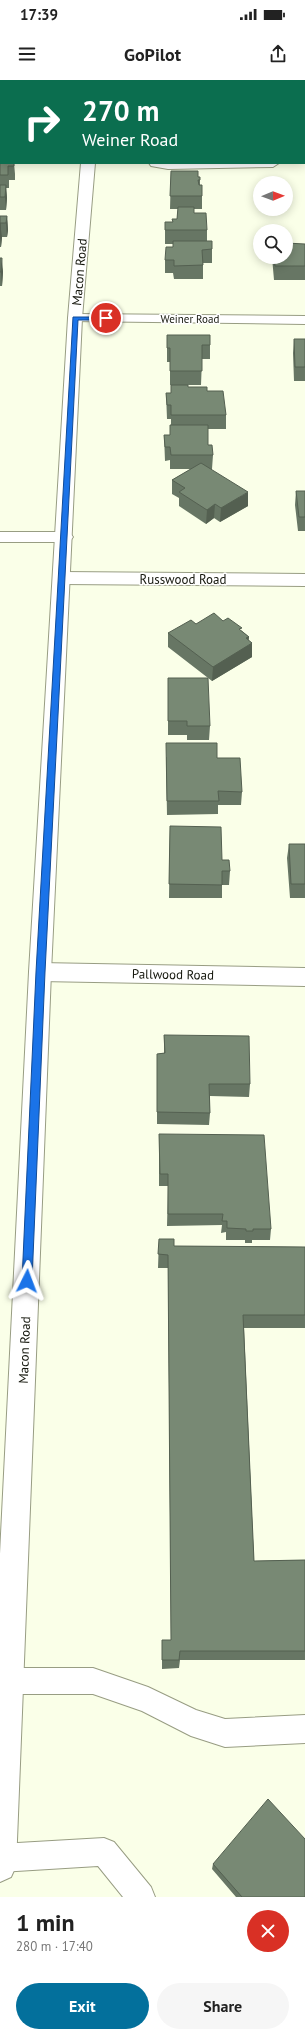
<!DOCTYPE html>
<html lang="en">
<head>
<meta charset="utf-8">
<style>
  :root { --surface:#fff; --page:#f6f6f6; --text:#222; --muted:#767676; --accent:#03709c }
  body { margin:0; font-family:"PT Sans",sans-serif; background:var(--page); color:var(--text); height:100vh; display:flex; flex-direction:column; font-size:15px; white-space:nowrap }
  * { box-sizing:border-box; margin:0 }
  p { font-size:13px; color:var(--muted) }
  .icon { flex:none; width:22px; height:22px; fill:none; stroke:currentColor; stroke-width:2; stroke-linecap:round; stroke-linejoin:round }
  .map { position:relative; height:1817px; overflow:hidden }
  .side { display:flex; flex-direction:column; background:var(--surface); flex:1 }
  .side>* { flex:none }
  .banner { position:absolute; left:0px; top:0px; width:305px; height:84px; box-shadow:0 2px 10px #0003; background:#0b6e4f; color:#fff; overflow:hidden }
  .needle { width:26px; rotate:89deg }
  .buttons { position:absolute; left:253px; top:96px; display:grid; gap:8px }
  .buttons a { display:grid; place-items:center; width:40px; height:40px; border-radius:50%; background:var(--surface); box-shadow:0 2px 10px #0003; font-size:20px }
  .pin { position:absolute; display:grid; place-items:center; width:34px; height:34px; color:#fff; margin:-17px; border:2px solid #fff; border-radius:50%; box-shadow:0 1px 4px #0007 }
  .me { position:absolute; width:44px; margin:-22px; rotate:3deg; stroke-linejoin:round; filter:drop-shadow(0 0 3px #0008) }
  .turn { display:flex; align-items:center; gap:14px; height:84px; padding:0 16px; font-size:18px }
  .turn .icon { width:52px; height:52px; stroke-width:2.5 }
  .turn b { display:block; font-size:28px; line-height:34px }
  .round { display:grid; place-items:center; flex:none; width:42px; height:42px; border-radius:21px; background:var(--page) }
  .head { display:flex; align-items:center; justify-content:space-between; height:68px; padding:0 16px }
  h1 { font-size:24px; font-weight:600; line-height:30px }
  .primary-button { display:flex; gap:8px; margin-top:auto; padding:8px 16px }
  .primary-button a { flex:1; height:46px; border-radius:24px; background:var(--accent); color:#fff; font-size:16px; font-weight:600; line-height:46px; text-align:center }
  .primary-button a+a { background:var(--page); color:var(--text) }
  .status { display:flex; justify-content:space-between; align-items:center; height:28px; padding:0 20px; background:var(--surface); direction:ltr }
  .status svg { height:11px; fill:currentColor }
  header { display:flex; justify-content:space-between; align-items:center; height:52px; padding:0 16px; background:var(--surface); font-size:18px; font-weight:600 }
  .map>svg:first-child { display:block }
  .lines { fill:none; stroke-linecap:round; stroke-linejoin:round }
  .service-casing { stroke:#989d83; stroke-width:2 }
  .minor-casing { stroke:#989d83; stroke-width:2 }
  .secondary-casing { stroke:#989d83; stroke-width:2 }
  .service { fill:#fff; fill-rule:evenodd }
  .minor { fill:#fff; fill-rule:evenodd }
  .secondary { fill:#fff; fill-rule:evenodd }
  .wall { fill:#677664 }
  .shaded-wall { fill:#546051 }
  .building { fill:#788974; stroke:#546051 }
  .route { fill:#1a73e8; stroke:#114b97 }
  .labels { text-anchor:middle; stroke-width:3; stroke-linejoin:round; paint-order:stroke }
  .far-street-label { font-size:11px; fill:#14160c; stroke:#fff }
  .street-label { font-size:13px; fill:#14160c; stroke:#fff }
</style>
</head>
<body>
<div class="status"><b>17:39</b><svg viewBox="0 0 49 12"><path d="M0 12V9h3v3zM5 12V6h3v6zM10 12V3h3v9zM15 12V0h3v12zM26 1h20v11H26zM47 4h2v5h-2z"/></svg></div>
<header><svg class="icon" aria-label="menu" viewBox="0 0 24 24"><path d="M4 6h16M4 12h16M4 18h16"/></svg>GoPilot<svg class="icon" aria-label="share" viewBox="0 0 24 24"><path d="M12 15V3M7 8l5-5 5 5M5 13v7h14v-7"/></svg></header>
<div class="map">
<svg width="305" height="1817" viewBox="0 0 305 1817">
  <rect width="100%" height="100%" fill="#faffe8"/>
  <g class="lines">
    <g class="service-casing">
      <path id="service" d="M137 0H149V1H137Z
        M264 0H276L277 1H265Z
        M149 83H279L273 87 168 89 151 86Z
        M9 1588H93L148 1607 196 1630 225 1639 305 1635V1663L225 1667 191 1656 142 1631 93 1614H9L0 1611V1591Z
        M104 1758 114 1762 151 1807 155 1817H123L98 1786 0 1792V1764Z"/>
    </g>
    <g class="minor-casing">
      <path id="minor" d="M75 234 305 236V244L70 241 68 238 70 235Z
        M0 452H64L70 453 73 457 70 461 64 462H0Z
        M62 492 305 494V506L62 504 56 502 53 498 56 494Z
        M40 883 305 888V906L40 901 32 898 29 892 32 886Z"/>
    </g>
    <g class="secondary-casing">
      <path id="secondary" d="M89 0H101V1H89Z
        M81 83H95L82 238 51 892 16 1786 11 1797 0 1802V1474L29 892 68 238Z"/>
    </g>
    <use href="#service" class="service"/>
    <use href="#minor" class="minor"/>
    <use href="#secondary" class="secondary"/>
  </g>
  <path class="wall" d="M0 0H27V1H1V8H0Z
    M0 12H1V72H0Z
    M0 72 1 83H14L15 94V100H9V108H6L7 118 6 130H0Z
    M171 91 200 97V105L202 116V129H194V133L207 150V161L212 169V183H203V199H174L173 193H165V180L173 167V164H165V142H172L177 139 178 129H170Z
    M0 136H7L8 150 7 157H2L1 167H0Z
    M305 160V200H274L272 177H286L305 164Z
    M0 178 3 192 2 206H0Z
    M167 255 210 265V279H202L201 305H170V282H167Z
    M294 259H305V301H294L293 273Z
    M171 305 188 307 207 311 226 335V349H208V365L213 375 212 389H210L248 426 220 442 214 438 206 444 179 426V418L172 414V400L191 389H170V380L165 381 164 355H170L171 345V339H167L166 313H171Z
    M296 411H305V451H298L295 425Z
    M223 541 242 551 249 557 248 560 252 563V577L212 601 168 567V553L196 544Z
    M168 598 210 646 209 660H187V655H168Z
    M166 677 217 678 242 712 241 725H218V734L167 735Z
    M170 746 222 780 230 791 229 805H222V818H169Z
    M289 764H305V818H290L287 778Z
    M164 955 250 1004 249 1017 210 1016V1033L209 1045 157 1044V974L164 973Z
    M159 1054 271 1149 270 1160H252V1163H245V1160H226V1152L221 1153 222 1145 167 1146 168 1106H159Z
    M159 1159 174 1166 305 1167V1248H244L254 1481 305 1480V1580H180L179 1588 162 1589V1560H171L168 1188H158Z
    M213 1784 305 1817H236L212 1789Z"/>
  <path class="shaded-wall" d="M6 105 7 118 6 130 5 117Z
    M7 136 8 150 7 157 6 143Z
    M0 143 2 157 1 167 0 157Z
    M2 178 3 192 2 206 1 192Z
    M248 412V426L220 442 221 428Z
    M215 424 214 438 206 444 207 430Z
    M249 557 248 566 252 563V577L212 601 213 587 246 558Z"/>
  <path class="building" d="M174 0H248V1H172Z
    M0 12H1V32H0Z
    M0 40H1V59H0Z
    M0 72H1V83H14V86H8V95H0Z
    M171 91H198V97H200V100H198L199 105H202V116H170Z
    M0 105H6L5 117H0Z
    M178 127H194V133H206L207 150H165V142H173L172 139H177Z
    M0 136H7L6 143H0V149Z
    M173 161H212V169L202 170 203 185 174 186V180H165L166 167H173Z
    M286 163 305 164V186H275L274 177H286Z
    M0 178H2L1 192H0Z
    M167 255H210V265H202V291H170V268H167Z
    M294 259H305V287H295Z
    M171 305H188V307H207V311H223L226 335H171V325H167L166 313H171Z
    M170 345H208V365H212L213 375H171L170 367H165L164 355H170Z
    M201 383 248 412 221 428 215 424 207 430 179 412 185 408 172 400Z
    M296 411H305V437H299Z
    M214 533 223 541 228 538 242 548 239 549 249 557 246 558 252 563 213 587 168 553 191 540 196 544Z
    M168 598H208L210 646H187V641H168Z
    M166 663H217V678H240L242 712 218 711 219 721H167Z
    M170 746 221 747 222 780H229L230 791H222V805L169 804Z
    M289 764H305V804H291Z
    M164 955 249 956 250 1004H209L210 1033 157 1032V974L165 973Z
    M159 1054 264 1055 271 1149H253V1151H246V1149L227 1148V1141H222L223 1134H168V1094H160Z
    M159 1159H174V1166L305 1167V1235H243L254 1481 305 1480V1571H180L179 1580H162V1560H171L168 1175 158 1174Z
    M268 1719 305 1759V1817H242L213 1784Z"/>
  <path class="route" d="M73 237H106L109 238 106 240H78L45 892 32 1201 30 1204 27 1206 23 1204 22 1201 36 892Z"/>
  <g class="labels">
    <g class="far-street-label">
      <text x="190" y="243">Weiner Road</text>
    </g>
    <g class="street-label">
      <text transform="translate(79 192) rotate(-85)" y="5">Macon Road</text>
      <text x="183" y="504">Russwood Road</text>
      <text transform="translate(173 894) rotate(1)" y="5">Pallwood Road</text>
      <text transform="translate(24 1270) rotate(-88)" y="5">Macon Road</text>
    </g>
  </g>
</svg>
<div class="buttons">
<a><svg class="needle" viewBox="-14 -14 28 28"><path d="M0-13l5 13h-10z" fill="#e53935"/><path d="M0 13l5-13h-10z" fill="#767676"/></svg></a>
<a><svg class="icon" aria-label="search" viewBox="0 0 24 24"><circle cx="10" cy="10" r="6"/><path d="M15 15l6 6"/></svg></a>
</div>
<div class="pin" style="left:106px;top:238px;background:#d93025"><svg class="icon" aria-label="arrive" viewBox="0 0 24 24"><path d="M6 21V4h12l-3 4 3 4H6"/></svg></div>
<svg class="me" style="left:27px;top:1201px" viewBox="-20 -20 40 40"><path d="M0-17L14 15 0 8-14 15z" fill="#1a73e8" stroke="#fff" stroke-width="4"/></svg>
<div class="banner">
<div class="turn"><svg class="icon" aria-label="right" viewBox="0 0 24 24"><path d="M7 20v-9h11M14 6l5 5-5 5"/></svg><div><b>270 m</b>Weiner Road</div></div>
</div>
</div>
<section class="side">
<div class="head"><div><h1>1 min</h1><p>280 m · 17:40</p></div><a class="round" style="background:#d93025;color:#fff"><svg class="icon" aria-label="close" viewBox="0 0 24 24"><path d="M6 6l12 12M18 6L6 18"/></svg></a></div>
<div class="primary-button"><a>Exit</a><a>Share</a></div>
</section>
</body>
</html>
